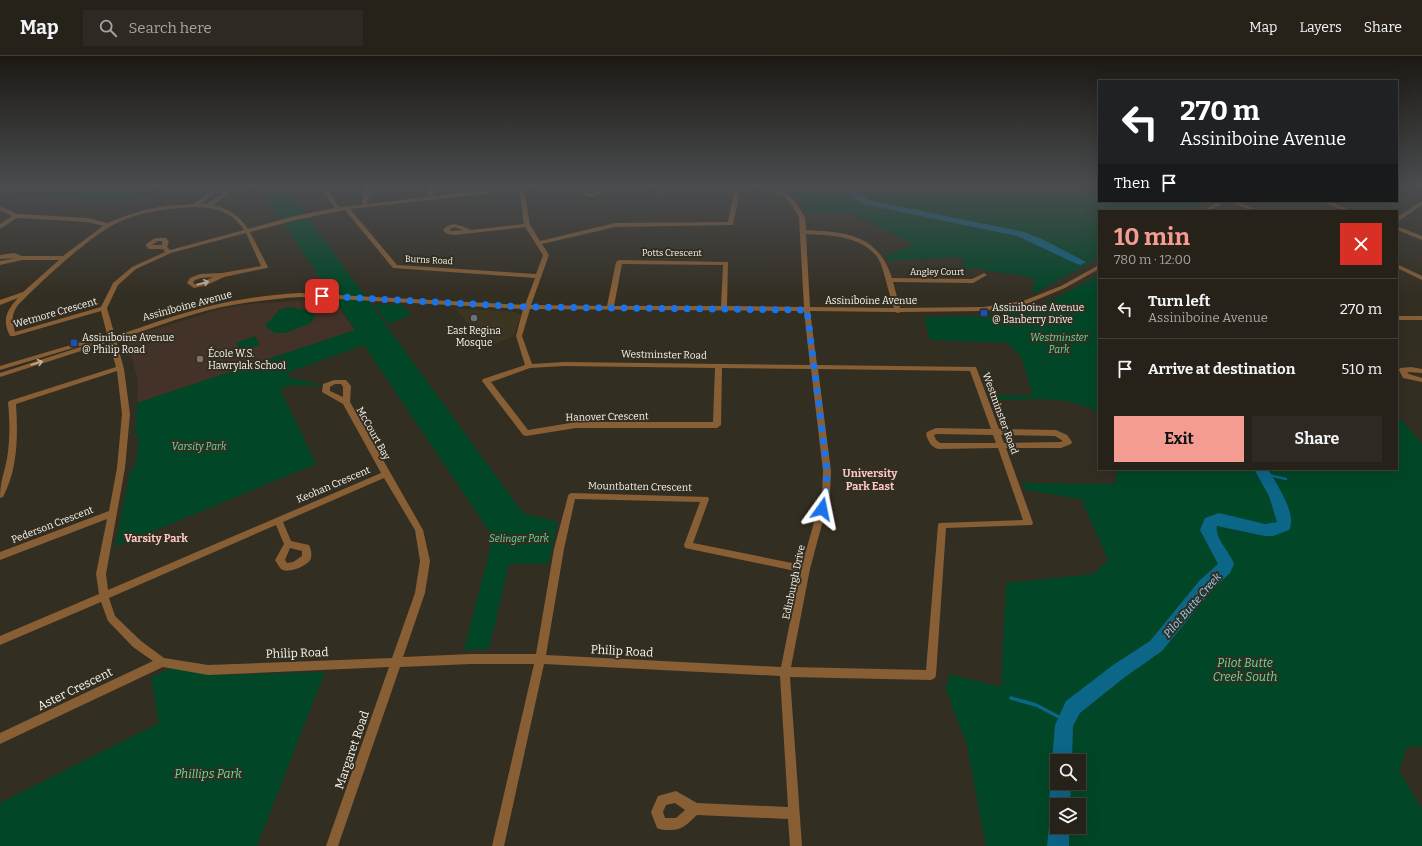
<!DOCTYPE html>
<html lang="en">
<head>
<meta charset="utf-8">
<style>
  :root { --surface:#26221a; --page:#2e2a23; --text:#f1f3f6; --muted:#a4a4a2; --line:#423f39; --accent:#f59c92 }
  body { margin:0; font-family:Bitter,serif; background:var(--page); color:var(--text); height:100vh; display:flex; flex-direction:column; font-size:15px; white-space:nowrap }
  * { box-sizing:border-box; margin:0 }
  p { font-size:13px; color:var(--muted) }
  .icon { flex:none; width:22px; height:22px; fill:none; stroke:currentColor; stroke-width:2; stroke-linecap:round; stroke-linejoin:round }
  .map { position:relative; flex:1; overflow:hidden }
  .drawer { position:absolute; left:1098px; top:154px; width:300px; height:260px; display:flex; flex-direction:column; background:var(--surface); border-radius:0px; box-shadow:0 4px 16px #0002,0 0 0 1px var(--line) }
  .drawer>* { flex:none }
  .banner { position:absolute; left:1098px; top:24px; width:300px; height:122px; border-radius:0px; box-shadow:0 4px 16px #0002,0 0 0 1px var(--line); background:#202124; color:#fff; overflow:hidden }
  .fabs { position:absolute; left:1050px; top:698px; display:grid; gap:8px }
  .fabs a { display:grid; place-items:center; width:36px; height:36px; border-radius:0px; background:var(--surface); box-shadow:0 4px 16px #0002,0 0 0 1px var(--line); font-size:20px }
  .pin { position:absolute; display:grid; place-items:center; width:34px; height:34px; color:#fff; margin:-17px; border-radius:8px; box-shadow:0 2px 6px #0006 }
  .me { position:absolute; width:44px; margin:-22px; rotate:12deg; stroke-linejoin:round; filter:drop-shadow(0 0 3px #0008) }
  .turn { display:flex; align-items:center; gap:14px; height:84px; padding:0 16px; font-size:18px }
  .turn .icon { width:52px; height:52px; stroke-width:2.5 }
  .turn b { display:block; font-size:28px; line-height:34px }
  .then { display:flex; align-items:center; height:38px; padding:0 16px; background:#0003; gap:8px; font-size:15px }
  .round { display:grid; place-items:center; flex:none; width:42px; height:42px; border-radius:0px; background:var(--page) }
  .overview { display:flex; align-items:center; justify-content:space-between; height:68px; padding:0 16px }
  h1 { font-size:24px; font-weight:700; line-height:30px; color:var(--accent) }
  .action { display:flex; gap:8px; margin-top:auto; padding:8px 16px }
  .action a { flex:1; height:46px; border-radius:0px; background:var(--accent); color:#111; font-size:16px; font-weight:700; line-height:46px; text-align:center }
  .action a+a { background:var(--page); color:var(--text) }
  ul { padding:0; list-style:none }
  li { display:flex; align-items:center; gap:12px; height:60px; padding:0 16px; border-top:1px solid var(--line) }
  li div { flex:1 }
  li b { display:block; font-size:15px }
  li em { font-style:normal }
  header { display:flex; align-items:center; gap:24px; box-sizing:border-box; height:56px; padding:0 20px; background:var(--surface); border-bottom:1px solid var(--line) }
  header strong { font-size:19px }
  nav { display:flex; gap:22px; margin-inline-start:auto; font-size:14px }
  .search { width:280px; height:36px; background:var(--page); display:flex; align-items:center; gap:10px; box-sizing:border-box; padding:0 14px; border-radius:0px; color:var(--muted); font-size:15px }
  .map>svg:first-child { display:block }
  .built { fill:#3c3522 }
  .education { fill:#433228 }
  .green { fill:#004627; fill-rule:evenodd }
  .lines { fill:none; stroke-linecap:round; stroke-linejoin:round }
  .stream-far1 { stroke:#0c6688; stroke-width:2.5 }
  .stream { stroke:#0c6688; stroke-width:3.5 }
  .river { fill:#0c6688; fill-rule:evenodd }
  .minor { fill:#885e35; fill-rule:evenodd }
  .oneway { stroke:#c6b19a }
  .route { stroke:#1a73e8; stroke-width:7; stroke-dasharray:0 12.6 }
  .transit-dot { fill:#1a4fb4; stroke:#332e22; stroke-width:1.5 }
  .worship-dot { fill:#6b7280; stroke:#332e22; stroke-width:1.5 }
  .education-dot { fill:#8d6e63; stroke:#332e22; stroke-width:1.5 }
  .labels { text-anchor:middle; stroke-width:4; stroke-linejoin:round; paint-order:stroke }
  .far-street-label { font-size:9px; fill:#f8f5ed; stroke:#332e22 }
  .street-label { font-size:10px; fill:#f8f5ed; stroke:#332e22 }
  .poi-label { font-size:10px; fill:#f8f5ed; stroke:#332e22; text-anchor:start }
  .park-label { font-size:10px; font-style:italic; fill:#64dd9a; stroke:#332e22 }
  .neighbourhood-label { font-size:11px; font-weight:bold; fill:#fcc8c1; stroke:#332e22 }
  .water-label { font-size:11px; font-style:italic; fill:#91d9fd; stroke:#332e22 }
  .near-street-label { font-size:12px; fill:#f8f5ed; stroke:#332e22 }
  .near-park-label { font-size:12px; font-style:italic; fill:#64dd9a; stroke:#332e22 }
</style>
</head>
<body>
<header>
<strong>Map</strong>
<div class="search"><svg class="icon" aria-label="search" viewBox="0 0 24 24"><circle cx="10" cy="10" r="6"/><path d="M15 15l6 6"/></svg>Search here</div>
<nav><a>Map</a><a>Layers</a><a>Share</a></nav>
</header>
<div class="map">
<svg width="1422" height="790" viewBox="0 0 1422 790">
  <rect width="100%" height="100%" fill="#332e22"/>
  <path class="built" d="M455 252 516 256 521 259 514 280 488 291Z"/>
  <path class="education" d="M307 244 335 245 355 275 137 347 138 325 126 282 221 253 249 248Z"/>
  <path class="green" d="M0 130H180L118 145 0 136Z
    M258 130H285L523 457 558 466 548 508H509L489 593 464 594 493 481 364 289 292 315 287 321 323 329 322 330 291 329 280 333 316 408 115 491 130 416 136 409 139 383 135 378 137 347 355 274Z
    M771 130H1099V145H1208L1189 155H1099V202L1033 238 1034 222C1018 218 1009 218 993 216 980 215 983 209 966 214L962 201 889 205 885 200 914 189 856 159 806 155C799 140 787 135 771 130Z
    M1099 219V357C1068 338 1025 344 991 344L989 339H1033L1021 301 1008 287 930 284 924 261 977 260 1009 256 1045 248Z
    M374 248 403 249 411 259 388 268Z
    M289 251 316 256 313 265 307 269 285 277H275L265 270 279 254Z
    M255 280 260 289 241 295 236 287Z
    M1397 359 1422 387V691H1407L1399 715 1422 753V790H986L967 689 945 631 949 625V618L1001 631 1006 527 1094 518 1108 504 1081 443 1025 434 1022 427 1115 428 1117 413H1397ZM1057 705H1079V727H1057ZM1057 749H1079V771H1057Z
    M171 612 219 619 325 616 257 790H0V747L159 667 151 622Z"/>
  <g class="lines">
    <path class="stream-far1" d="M1261 413 1269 419 1286 423"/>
    <path class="stream" d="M1011 642 1036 649 1061 662 1067 660"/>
    <path class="river" d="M837 130H848L869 144 1024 176 1044 184 1086 206 1081 209 1077 208 1017 180 863 148Z
      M1254 413H1268C1276 427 1298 459 1289 474L1273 480H1265L1217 470C1214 482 1230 496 1234 508L1230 517 1212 534 1162 595 1125 621 1080 657 1073 670 1072 705H1057V713L1055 712 1052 705 1055 669 1066 645 1113 609 1150 585 1200 524 1218 508 1200 474 1205 462 1219 457 1265 468 1277 466 1269 440Z
      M1057 719V727H1071L1070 749H1057V758L1053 756C1048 745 1049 731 1054 720Z
      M1057 761V771H1069V790H1047L1049 771 1052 764Z"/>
    <path class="minor" d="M320 130H325L339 151 362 149 365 130H371L367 148 428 141 429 130H435L433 140 519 130H538L524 133 530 169 540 185 615 167 728 166 735 130H741L733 169 615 171 542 188 549 199 531 249 607 250 616 206 619 204 728 206 727 250 804 251 799 161 790 146 782 139 751 130H761L786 137 794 144 805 161 806 174C846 176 878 178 892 222L972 223 984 217 987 219 973 227 893 226 900 252 984 251 1023 245 1061 230 1099 209V213L1065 232 1024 249 984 255 901 256 898 257 895 256 810 255 817 309 976 311 999 373 1056 374 1067 379 1072 386 1071 388 1061 392H1006L1033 467 1032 469 946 472 936 619 935 622 931 624 790 621 802 790H790L788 763 697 759C687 768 683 774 670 774 665 774 661 774 657 772L651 756 658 740 676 735 697 747 788 751 780 620 544 608 504 790H492L534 608H471L400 611 338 790H326L389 611 208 619 163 611 0 688V677L153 605 133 591 108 565 101 546 0 589V580L99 538 96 518 107 463 0 504V496L109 455 117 412 122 358 117 315 16 348C18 379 18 413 3 441L0 442C0 427 4 417 7 403 10 384 10 366 8 347L9 345 116 311 109 286 0 321V317L108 282 101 255 14 280H10C2 264 6 255 18 242L0 249V244L23 236 59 204H22L0 209V205L16 202 0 203V199L14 197 22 200H63L103 170 88 166 17 162 0 173V168L12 160 0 154V150L17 158 88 162 107 167 131 158 148 153 165 150 194 148 211 135 225 133 228 135V138L213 149C229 153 239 159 248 173L295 160 335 152ZM519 134 524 168 471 174 462 170 454 168 447 170 443 174 447 178 455 179 525 171 543 199 536 218 397 209 350 153ZM214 137H223L207 148H201ZM197 151C217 152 232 156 244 174L170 194 167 191 169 186 166 182H155L146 188V190L149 193H163L165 196 132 211 113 227 101 251 15 276C12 265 11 259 18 249 33 233 50 218 67 203 83 190 100 175 119 166 143 155 171 152 197 151ZM345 154 393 212 535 222 525 249 300 237C268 239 237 243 206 251 175 259 145 270 115 280L107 252 118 229 136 213 171 197 246 177 261 210 222 217 200 218 190 222 187 227 194 232 207 229 224 221 267 212 268 211 250 176 296 164ZM454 171 463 174 451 175 449 174ZM806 178C830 179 862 180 878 202 882 209 884 218 886 225 888 233 891 243 894 252L810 251ZM158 185H162V189H152ZM622 208 723 209 721 250H614ZM213 221 203 226 195 228 193 227 195 224 201 222ZM300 241 523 253 516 280 525 309 483 323 482 325 523 379 526 380 576 372H717L721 369 722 312 811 313 823 415 822 438 802 509 693 487 709 443 708 441 572 437 569 438 568 440 554 493 536 598H471L403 601 425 537 430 505 423 474 350 346 351 330 346 324H334L323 328 322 336 343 348 381 417 108 534 106 518 125 412 130 358 124 313 116 284C147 274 178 262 209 254 239 247 269 243 300 241ZM530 253 804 255 810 309 564 306 532 308 522 280ZM564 310 715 312 713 366H576L528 374 491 326 530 312ZM818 313 970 315 991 373 936 372 927 376 926 378C928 385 931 391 938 393L998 392 1023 464 939 467 938 469 926 614 791 611 810 513 830 438 831 415ZM335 328H341L343 331V341L330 335V331ZM937 378 993 379 996 387H940L936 384 934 379ZM1001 379 1055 380 1063 385 1060 386 1004 387ZM384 422 415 474 420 505 415 537 392 602 208 609 164 602 141 585 115 560 109 542 276 469 284 488 275 504C277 507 280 513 283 514 290 517 310 509 311 502 312 499 311 493 309 489L291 485 283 466ZM575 443 700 446 684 489 685 492 800 516 781 611 546 599 564 493ZM290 492 302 495V500L293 506 287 507 285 504ZM675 747 685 754 676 762H665L663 756 666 749Z
      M581 130H587L588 137 590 138 596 136 594 130H600L602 137C596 141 589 143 583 138Z
      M655 130H661L662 134 667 133V130H673V134L660 138 657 136Z
      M1220 145H1227L1209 155H1202Z
      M1228 145H1236L1260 155H1252Z
      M1320 145H1328L1353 155H1345Z
      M1422 145V149L1397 166V161Z
      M1397 170 1422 180V184L1397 174Z
      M1397 208 1422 220V224L1397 212Z
      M1397 260H1422V264H1397Z
      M91 283 94 285 93 286 0 314V310Z
      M1411 311 1422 313V317L1407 316 1409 318 1422 322V326L1403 322 1399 314 1400 312Z"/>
  </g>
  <defs><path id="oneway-shaft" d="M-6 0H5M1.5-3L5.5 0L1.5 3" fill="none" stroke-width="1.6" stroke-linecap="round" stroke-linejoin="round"/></defs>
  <g class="oneway">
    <use href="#oneway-shaft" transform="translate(203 227) rotate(-16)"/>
    <use href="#oneway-shaft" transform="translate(37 307) rotate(-17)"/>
  </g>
  <linearGradient id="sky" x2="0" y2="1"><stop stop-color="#1c1913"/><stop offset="0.54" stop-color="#4a4c4f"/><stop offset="1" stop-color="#4a4c4f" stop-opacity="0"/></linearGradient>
  <rect width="1422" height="241" fill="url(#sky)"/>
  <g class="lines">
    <path class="route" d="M322 240 527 251 807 254 827 415 826 438 822 453"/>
  </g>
  <g class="transit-dot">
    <rect x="980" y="253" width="8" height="8" rx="2"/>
    <rect x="70" y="283" width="8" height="8" rx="2"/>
  </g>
  <circle class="worship-dot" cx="474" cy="262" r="4"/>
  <circle class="education-dot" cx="200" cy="303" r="4"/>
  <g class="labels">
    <g class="far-street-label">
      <text x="672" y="200">Potts Crescent</text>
      <text transform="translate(429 204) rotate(3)" y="3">Burns Road</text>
      <text x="937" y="219">Angley Court</text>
    </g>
    <g class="street-label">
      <text x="871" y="248">Assiniboine Avenue</text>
      <text transform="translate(187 249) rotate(-15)" y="4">Assiniboine Avenue</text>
      <text transform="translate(55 256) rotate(-16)" y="4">Wetmore Crescent</text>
      <text transform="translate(664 298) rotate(1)" y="4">Westminster Road</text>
      <text transform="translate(1001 357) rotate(70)" y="4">Westminster Road</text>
      <text transform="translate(607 360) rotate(-1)" y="4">Hanover Crescent</text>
      <text transform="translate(374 377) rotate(61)" y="4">McCourt Bay</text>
      <text transform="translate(333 428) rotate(-23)" y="4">Keohan Crescent</text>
      <text transform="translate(640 430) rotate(1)" y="4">Mountbatten Crescent</text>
      <text transform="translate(52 468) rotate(-21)" y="4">Pederson Crescent</text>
      <text transform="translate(793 526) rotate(-78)" y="4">Edinburgh Drive</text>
    </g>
    <g class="poi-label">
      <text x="992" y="255">Assiniboine Avenue<tspan x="992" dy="12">@ Banberry Drive</tspan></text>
      <text x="474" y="278" text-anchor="middle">East Regina<tspan x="474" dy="12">Mosque</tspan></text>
      <text x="82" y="285">Assiniboine Avenue<tspan x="82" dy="12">@ Philip Road</tspan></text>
      <text x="208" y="301">École W.S.<tspan x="208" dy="12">Hawrylak School</tspan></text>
    </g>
    <g class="park-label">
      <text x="1059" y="285">Westminster<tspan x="1059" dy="12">Park</tspan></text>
      <text x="199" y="394">Varsity Park</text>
      <text x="519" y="486">Selinger Park</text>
    </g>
    <g class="neighbourhood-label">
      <text x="870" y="421">University<tspan x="870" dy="13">Park East</tspan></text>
      <text x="156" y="486">Varsity Park</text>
    </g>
    <g class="water-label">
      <text transform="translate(1192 549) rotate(-49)" y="4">Pilot Butte Creek</text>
    </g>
    <g class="near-street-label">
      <text transform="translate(622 595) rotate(3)" y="4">Philip Road</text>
      <text transform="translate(297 597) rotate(-2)" y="4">Philip Road</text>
      <text transform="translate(75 633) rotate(-26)" y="4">Aster Crescent</text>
      <text transform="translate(352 694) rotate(-71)" y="4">Margaret Road</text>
    </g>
    <g class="near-park-label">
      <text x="1245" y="611">Pilot Butte<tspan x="1245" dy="14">Creek South</tspan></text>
      <text x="208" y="722">Phillips Park</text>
    </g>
  </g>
</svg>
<div class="fabs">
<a><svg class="icon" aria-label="search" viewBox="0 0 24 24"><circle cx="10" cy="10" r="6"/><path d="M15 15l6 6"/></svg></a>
<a><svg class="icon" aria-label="layers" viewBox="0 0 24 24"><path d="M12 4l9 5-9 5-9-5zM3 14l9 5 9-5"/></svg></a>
</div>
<div class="pin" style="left:322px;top:240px;background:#d93025"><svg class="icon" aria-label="arrive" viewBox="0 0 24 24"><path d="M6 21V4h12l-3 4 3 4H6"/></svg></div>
<svg class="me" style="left:822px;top:453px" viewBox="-20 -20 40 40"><path d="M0-17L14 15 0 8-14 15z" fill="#1a73e8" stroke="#fff" stroke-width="4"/></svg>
<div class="banner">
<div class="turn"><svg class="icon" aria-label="left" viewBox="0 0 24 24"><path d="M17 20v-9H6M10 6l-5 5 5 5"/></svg><div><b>270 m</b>Assiniboine Avenue</div></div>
<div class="then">Then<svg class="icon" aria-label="arrive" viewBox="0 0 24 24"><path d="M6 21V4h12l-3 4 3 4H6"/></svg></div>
</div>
<section class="drawer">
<div class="overview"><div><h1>10 min</h1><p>780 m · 12:00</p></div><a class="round" style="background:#d93025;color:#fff"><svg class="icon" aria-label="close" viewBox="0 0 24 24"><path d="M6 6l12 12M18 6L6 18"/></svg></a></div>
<ul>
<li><svg class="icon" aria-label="left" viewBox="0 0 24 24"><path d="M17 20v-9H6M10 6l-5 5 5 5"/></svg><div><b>Turn left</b><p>Assiniboine Avenue</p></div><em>270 m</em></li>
<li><svg class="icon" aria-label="arrive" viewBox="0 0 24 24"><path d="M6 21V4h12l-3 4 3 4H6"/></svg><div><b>Arrive at destination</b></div><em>510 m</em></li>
</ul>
<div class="action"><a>Exit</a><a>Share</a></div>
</section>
</div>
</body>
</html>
